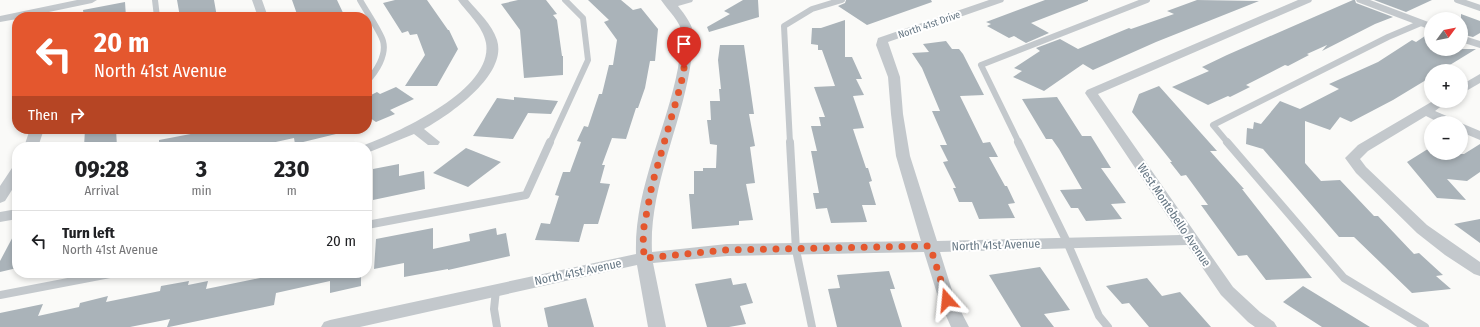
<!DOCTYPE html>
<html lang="en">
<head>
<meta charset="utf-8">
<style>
  :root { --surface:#fff; --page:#f6f6f6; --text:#202124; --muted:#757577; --line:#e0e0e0 }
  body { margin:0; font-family:"Fira Sans Condensed",sans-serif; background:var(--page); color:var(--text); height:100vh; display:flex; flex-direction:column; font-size:15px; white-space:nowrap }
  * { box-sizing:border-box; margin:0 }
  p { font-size:13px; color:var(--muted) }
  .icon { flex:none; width:22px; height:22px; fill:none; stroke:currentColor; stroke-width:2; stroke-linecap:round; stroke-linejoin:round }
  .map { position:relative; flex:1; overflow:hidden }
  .side { position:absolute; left:12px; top:142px; width:360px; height:136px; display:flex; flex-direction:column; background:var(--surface); border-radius:16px; box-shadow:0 2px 6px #0003 }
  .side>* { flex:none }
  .hud { position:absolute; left:12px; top:12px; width:360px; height:122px; border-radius:16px; box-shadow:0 2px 6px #0003; background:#e4572e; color:#fff; overflow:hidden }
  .needle { width:26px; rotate:58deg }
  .tools { position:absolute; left:1424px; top:12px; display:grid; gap:8px }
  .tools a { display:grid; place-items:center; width:44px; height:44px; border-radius:50%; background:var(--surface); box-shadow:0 2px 6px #0003; font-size:20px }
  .pin { position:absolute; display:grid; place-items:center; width:34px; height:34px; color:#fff; margin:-41px -17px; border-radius:50% 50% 50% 0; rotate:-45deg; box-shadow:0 0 4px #0007 }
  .pin .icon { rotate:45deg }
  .me { position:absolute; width:44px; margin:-22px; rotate:342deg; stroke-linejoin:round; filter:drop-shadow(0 0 3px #0008) }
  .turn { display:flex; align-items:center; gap:14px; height:84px; padding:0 16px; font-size:18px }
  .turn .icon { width:52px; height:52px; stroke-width:2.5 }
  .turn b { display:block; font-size:28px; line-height:34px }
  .then { display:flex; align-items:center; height:38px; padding:0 16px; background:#0003; gap:8px; font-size:15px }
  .eta { display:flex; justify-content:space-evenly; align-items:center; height:68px; text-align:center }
  .eta b { font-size:24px; font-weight:700; line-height:28px }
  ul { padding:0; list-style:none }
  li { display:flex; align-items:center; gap:12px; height:60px; padding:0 16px; border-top:1px solid var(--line) }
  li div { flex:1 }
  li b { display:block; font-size:15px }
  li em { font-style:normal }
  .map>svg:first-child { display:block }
  .building { fill:#aab3b9 }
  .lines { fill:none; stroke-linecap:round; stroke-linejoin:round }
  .lane-far1 { stroke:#c3c8cc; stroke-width:6 }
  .lane { stroke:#c3c8cc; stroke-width:8 }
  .street { fill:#c3c8cc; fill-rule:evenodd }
  .route { stroke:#e4572e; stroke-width:7; stroke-dasharray:0 12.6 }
  .labels { text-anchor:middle; stroke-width:4; stroke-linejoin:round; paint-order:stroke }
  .far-street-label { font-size:10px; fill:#657683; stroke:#fff }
  .street-label { font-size:12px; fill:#657683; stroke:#fff }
</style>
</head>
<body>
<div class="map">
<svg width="1480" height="327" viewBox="0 0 1480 327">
  <rect width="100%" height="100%" fill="#fafaf8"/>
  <path class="building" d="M177 0H214L217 17H180Z
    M292 0H337L345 17H298Z
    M395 0H427L448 30H449L458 49 437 86H405L425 55 417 34 410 35 408 31 402 33 383 3Z
    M518 0H546L557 14 553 15 557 20 562 56H563V75L524 78 520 30 501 4Z
    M588 0H621L633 10 641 8 658 29 655 61H650L645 88 638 108H636L626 139 612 138 602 165H605L600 183 610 184 598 224H584L579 242 535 240 541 223 550 224 559 196 555 195 563 172H570L581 142 577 141 584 126 588 127 599 94H602L609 65H613L617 40 604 22 609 20Z
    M743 0H758L759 17 709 32 707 27 730 14 724 11Z
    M846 0H931L932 2 867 25 838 6 845 3Z
    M1045 0H1088V1L1031 23 1049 33 1026 43 1014 36 1009 38 987 26 991 24 986 22Z
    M1197 0 1259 1 1156 42 1093 70 1083 64 1044 91 1013 77 1022 71 1014 68 1040 51 1036 48 1060 39 1078 49 1129 28 1131 29 1174 14 1167 11Z
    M1353 0H1355L1356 3 1393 17 1375 24 1322 51 1327 45 1307 54 1309 55 1288 66 1285 65 1246 85 1250 87 1230 97 1228 96 1208 105 1172 87 1209 71 1202 67 1227 55Z
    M1374 0H1432L1406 12Z
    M125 2 126 17H84L83 10Z
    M1461 14 1480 21V33L1473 37 1461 34Z
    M845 20V57H852L862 79H856L864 95 853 96 864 128 853 129 866 168H868L872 181 869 182 876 205H862L867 222 831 223 827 208 816 209 813 193H819L811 151H817L811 126H821L819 117H825L814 87 835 86 822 50H818V45L811 44 812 28H821Z
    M1431 32V49H1476L1440 71H1431V77L1393 100 1351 122 1340 117 1330 130 1305 121V163L1321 181 1340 180 1374 216H1378L1414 254 1419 253 1443 275 1436 276 1451 289 1412 293 1354 237H1339L1263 149 1246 144 1247 128 1253 129 1254 122 1261 124 1280 101 1300 109 1339 89 1329 84 1378 62 1412 40 1416 42Z
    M946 41 952 49H959L963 54 984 95 960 96 983 143 990 142 998 157H989L1005 186H1007L1015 203 1008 204 1015 218 979 219 972 202H959L953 188H956L943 162 948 161 940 145H947L932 111H940L922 68 912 53 929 52 923 44Z
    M720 45H744L754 114H749L755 146 750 147 755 183 746 184 753 220 739 221V225L692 229 689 194H694V171H703V168H716L717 145 710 144 707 120H711L710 101H720L719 89H721L718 60Z
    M1159 86 1217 151H1210L1244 189H1242L1312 278 1266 280 1247 255 1238 256 1201 205H1208L1186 175 1181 176 1170 162H1172L1132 112 1139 94Z
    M396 87 414 99 390 110 395 114 376 122 367 116V97L377 92 380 94Z
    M514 97 558 101 551 114 528 113 513 139 473 136 497 98 514 100Z
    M1057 97 1082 136H1091L1111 168H1101L1126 203 1111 204 1122 219 1086 221 1078 208H1071L1060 190 1082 189 1059 149 1052 139H1046L1022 99Z
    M85 129H116L117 147H84Z
    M217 129H336V134L295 144 294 138 253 147H159V140Z
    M1480 144V172L1467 181 1447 179 1466 200 1437 198 1407 162 1431 147V153L1464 154Z
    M466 148 501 162 468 187 433 173Z
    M399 164V176L424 171 425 189 373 200V169Z
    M1480 219V243L1454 224Z
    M433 228V249L470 241 469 234 496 228 497 235 506 233 510 256 448 270V269L404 277V263L374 269 376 239Z
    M17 229V268L0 272V261Z
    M1040 267 1070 310 1044 314 1054 327H1021L989 275Z
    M889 271 895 289H890L902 327H837L828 289 840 288 837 275Z
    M285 273H361V286L330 293V281L276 293 274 305 169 327H167L170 319 130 327H0V313L43 304 38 316 79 307 80 303 108 296 106 302 160 291 161 286 189 281 188 285 208 281 206 289Z
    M731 278 733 285 746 283 753 303 740 306 746 324 729 327H707L695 284Z
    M1147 278 1162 296 1180 292 1211 327H1149L1129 303 1122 304 1106 286Z
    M1303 286 1370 327H1322L1283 302Z
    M586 298 594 327H548L544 308Z"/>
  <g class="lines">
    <path class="lane-far1" d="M155 0 157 17
      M360 0C366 11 380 31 383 41 387 55 376 72 367 81
      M1457 0 1480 8
      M550 143 588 60 583 18 565 0
      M790 143 784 26 812 9 842 0
      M1019 143 981 65 1147 0
      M1228 143 1213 125 1388 37 1421 23"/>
    <path class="lane" d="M790 142 796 250 812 327
      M1018 142 1067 242 1099 316 1108 327
      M1227 142 1344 278 1425 327
      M367 225 526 195 550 142
      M496 290 494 309 497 327
      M0 295 115 273"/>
    <path class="street" d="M77 0H97L92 3 25 17H17V19L0 22V16Z
      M252 0H262L268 17H258Z
      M458 0H468C478 12 492 24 497 40 508 75 449 115 424 129L440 142 438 145H428L414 134 367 153V147L362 146C397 133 494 90 486 43 483 26 467 13 458 0Z
      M661 0H693L692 2 678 6C685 15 694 26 694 38 695 48 691 58 690 68 680 129 649 189 652 252L727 244 921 241 896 156 891 114 888 77 876 45 878 38 989 0H1004L1003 2 888 42 900 77 903 114 910 156 937 241 1180 235 1085 93 1087 90 1298 0H1312L1311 2 1098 94 1233 287 1260 312 1274 322 1277 327H1255L1248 322 1221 295 1187 245 940 252 955 300 969 327H951L939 300 924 252 727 256 653 263 666 327H648L637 265 360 327H321L324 322 330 320 636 254C634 190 666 131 678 68 679 59 685 45 683 36 680 20 669 12 661 0Z
      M1356 0H1370L1431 23V30L1357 2Z
      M1461 35 1480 41V48L1461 42Z
      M1480 74V83L1461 94V85Z
      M1433 101H1448L1435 111 1456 120 1458 123H1440L1426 116 1368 151 1360 159 1366 167 1427 225 1480 262V276L1474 274 1445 255 1417 233 1356 173 1345 158 1358 145Z
      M1461 123 1480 131V140L1461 132Z
      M30 129H44L38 147H24Z
      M17 167V182L5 201 0 203V186L12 168Z
      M17 209V219L0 222V212Z"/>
  </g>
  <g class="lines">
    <path class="route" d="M684 68 681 84 652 185 643 232 644 258 726 250 930 246 947 300"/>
  </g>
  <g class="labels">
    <g class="far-street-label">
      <text transform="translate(929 24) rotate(-19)" y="4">North 41st Drive</text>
    </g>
    <g class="street-label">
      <text transform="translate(1174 215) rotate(56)" y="4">West Montebello Avenue</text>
      <text transform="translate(996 245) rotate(-2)" y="4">North 41st Avenue</text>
      <text transform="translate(578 272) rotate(-12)" y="4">North 41st Avenue</text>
    </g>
  </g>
</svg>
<div class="tools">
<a><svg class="needle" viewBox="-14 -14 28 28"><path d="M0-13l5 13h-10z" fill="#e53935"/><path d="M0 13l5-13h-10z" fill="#757577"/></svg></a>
<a>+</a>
<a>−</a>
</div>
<div class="pin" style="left:684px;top:68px;background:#d93025"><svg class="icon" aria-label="arrive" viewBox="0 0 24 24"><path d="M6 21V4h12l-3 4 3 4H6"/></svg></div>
<svg class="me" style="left:947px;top:300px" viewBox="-20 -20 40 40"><path d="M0-17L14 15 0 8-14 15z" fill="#e4572e" stroke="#fff" stroke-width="4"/></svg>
<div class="hud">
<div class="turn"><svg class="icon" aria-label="left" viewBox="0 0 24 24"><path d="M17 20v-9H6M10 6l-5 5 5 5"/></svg><div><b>20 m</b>North 41st Avenue</div></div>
<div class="then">Then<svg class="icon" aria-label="right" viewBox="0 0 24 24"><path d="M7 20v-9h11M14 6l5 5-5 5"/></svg></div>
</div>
<section class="side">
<div class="eta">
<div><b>09:28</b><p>Arrival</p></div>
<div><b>3</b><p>min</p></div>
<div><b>230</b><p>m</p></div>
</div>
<ul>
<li><svg class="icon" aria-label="left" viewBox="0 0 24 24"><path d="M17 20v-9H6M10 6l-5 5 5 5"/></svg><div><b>Turn left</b><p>North 41st Avenue</p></div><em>20 m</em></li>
</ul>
</section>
</div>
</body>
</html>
